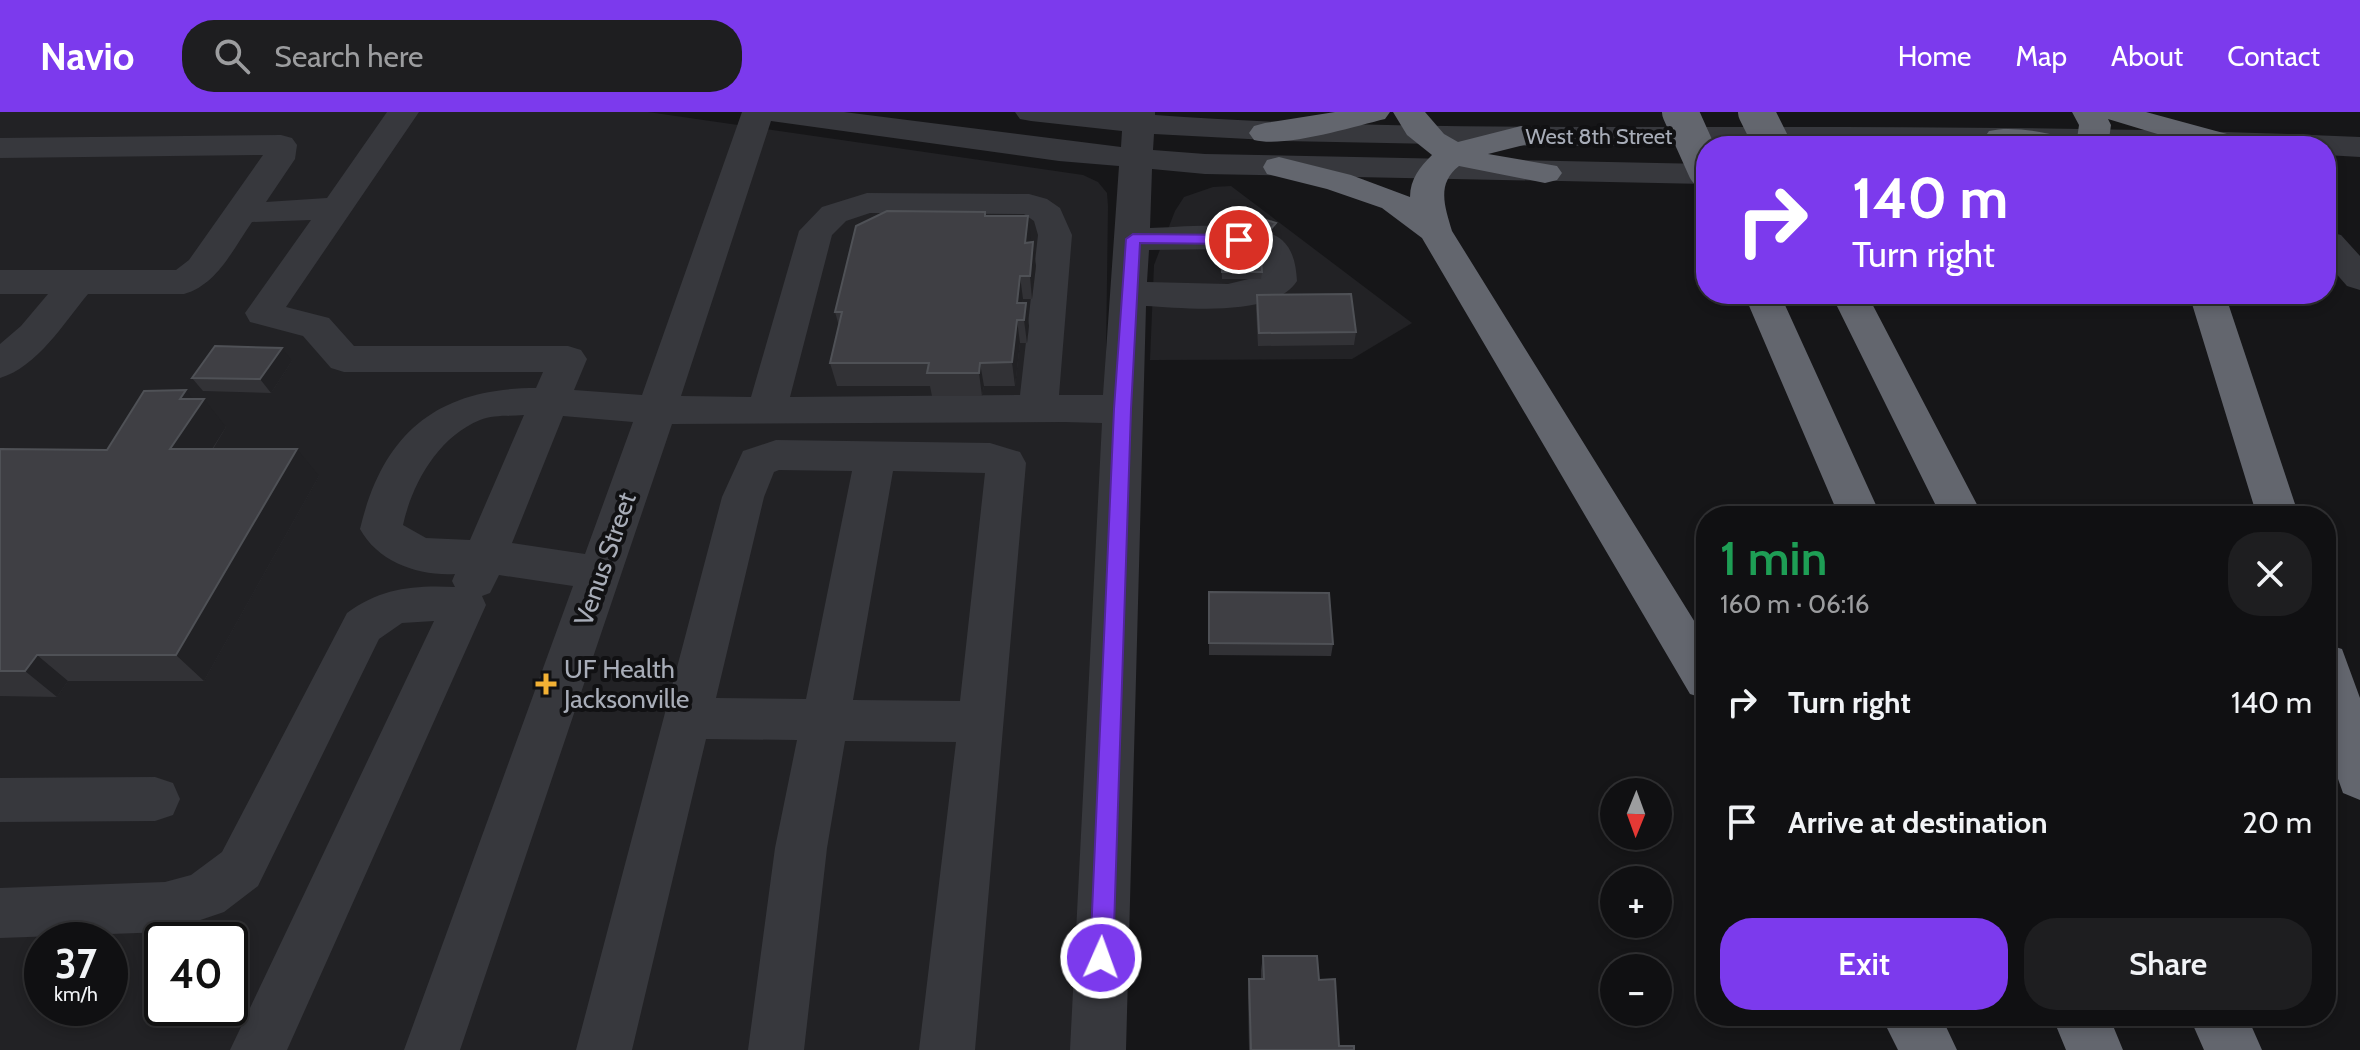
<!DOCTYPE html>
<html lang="en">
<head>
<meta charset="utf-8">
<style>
  :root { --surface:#101012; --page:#1e1e20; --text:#f1f3f6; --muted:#9c9d9f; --line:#303032; --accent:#7c3aed }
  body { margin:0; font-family:Cabin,sans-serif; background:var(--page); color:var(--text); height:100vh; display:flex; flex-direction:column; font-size:30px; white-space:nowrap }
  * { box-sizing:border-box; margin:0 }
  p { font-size:26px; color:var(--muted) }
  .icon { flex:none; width:44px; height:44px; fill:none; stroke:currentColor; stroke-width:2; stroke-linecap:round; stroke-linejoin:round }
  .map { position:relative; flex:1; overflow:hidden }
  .details { position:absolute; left:1696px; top:394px; width:640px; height:520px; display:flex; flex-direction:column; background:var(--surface); border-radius:32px; box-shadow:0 4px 12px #0003,0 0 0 2px var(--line) }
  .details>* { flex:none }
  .top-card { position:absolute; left:1696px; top:24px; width:640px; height:168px; border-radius:32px; box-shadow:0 4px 12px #0003,0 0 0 2px var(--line); background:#7c3aed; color:#fff; overflow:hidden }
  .needle { width:52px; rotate:181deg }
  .buttons { position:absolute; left:1600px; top:666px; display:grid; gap:16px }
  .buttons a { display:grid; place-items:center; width:72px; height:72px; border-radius:50%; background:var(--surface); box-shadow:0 4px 12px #0003,0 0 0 2px var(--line); font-size:40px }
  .speed { position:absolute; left:24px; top:810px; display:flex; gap:16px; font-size:40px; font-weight:700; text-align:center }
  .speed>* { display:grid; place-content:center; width:104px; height:104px; border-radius:50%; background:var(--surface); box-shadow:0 4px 12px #0003,0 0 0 2px var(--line); line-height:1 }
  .speed small { font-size:20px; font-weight:400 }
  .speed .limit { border:4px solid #111; border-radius:12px; background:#fff; color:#111 }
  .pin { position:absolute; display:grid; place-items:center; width:68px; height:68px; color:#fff; margin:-34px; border:4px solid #fff; border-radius:50%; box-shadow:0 2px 8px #0007 }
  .me { position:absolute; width:88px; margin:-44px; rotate:2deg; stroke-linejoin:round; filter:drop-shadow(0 0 6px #0008) }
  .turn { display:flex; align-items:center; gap:28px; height:168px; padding:0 24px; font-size:36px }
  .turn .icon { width:104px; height:104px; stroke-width:2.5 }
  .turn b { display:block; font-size:56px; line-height:68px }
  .round { display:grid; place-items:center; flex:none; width:84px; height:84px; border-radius:32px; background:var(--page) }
  .summary { display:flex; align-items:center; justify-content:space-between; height:136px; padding:0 24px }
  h1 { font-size:48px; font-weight:600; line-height:60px; color:#1e9e55 }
  .primary-button { display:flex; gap:16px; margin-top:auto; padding:16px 24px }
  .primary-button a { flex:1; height:92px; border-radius:32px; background:var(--accent); color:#fff; font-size:32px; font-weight:600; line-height:92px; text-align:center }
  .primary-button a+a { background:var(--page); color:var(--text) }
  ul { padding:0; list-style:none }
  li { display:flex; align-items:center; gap:24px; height:120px; padding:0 24px }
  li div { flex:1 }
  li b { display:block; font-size:30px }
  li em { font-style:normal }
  header { display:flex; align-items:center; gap:48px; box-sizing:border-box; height:112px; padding:0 40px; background:var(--accent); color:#fff }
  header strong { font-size:38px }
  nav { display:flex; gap:44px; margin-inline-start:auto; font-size:28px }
  .search { width:560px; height:72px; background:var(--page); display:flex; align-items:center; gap:20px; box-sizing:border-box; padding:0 28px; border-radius:32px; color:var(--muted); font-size:30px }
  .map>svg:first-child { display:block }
  .built { fill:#222225; fill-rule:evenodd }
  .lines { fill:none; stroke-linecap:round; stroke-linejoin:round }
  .minor { fill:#37383d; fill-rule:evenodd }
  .highway { fill:#63666e; fill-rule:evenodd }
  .highway-bridge { stroke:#63666e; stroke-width:36 }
  .wall { fill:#323236 }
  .shaded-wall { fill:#212124 }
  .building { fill:#3f3f44; stroke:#4f5156; stroke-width:2 }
  .route { fill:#7c3aed; stroke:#51269a; stroke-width:2 }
  .poi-dot { fill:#f2b134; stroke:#111113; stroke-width:3 }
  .labels { text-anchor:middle; stroke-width:8; stroke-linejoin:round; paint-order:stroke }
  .far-street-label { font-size:22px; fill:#a8adb8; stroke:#111113 }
  .street-label { font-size:26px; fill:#a8adb8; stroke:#111113 }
  .poi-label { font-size:26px; fill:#a8adb8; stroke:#111113; text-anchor:start }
</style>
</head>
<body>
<header>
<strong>Navio</strong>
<div class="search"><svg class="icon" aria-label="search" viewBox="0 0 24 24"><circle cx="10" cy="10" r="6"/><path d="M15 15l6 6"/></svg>Search here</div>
<nav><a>Home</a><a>Map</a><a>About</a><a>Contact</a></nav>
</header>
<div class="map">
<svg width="2360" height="938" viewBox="0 0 2360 938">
  <rect width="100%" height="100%" fill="#161618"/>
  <path class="built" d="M0 0H648L1083 63 1098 70 1107 81 1108 94 1105 315 1074 938H0ZM42 828H110V896H42ZM162 828H230V896H162Z
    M1231 74 1412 211 1352 247 1150 248 1154 153 1175 99 1184 85 1213 75Z"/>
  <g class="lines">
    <path class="minor" d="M387 0H419L286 195 329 206 354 234H568L581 238 587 247 574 278 642 283 742 0H844L1121 35 1122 19 1031 9 1020 7 1015 0H1155V3C1334 16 1514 15 1694 15 1916 15 2138 15 2360 25V45L2326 43V34H1538L1284 29 1154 22 1153 38 1205 42 1706 52V72L1205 62 1152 57 1150 116C1181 115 1257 107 1282 128 1294 139 1296 154 1297 169 1273 206 1185 196 1146 194L1126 938H1070L1102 311 1064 310 672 312 460 938H404L573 474 499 463 490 481 482 484 486 493 287 938H230L434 509 402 511 379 527 258 774 224 800 165 820 0 826V776L165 770 191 763 222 740 347 501C381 476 414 473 455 475L452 469 455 462C418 464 378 450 360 417 383 320 438 276 536 276L543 260H344L331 256 303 224 250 210 245 201 311 108 252 110C233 137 217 173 184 182H88C64 211 37 255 0 266V232L21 214 48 182H0V158H176L189 148 263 43 0 46V26L281 23 292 26 297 33 295 47 266 90 327 86ZM771 9 1059 49 1119 54 1103 283H1059L1072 123 1060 96 1047 87 1029 82 867 81 822 95 799 119 751 285 681 284ZM870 101 1024 102 1034 109 1038 123 1020 283 790 285 832 123 846 109ZM1223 137 1255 142 1261 164 1228 172 1147 170 1149 138ZM524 303 470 428 426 426 403 413C412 372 438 325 480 308 493 303 510 304 524 303ZM563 304 633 310 585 442 512 431Z
      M2329 120 2341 123 2360 144V178L2347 174 2326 150V121Z
      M776 328 990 331 1020 340 1026 351 975 938H919L956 630 845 629 827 736 804 938H748L775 736 797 628 706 627 632 938H576L722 385 743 339ZM779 358 852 359 806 587 716 586 764 385 774 360ZM893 359 985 361 960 589 853 588Z
      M155 665 173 671 180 687 173 703 155 709 0 710V666Z"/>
    <path class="highway" d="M1335 0H1390L1385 7C1352 15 1285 36 1254 28L1249 21 1254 14 1265 11Z
      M1393 0H1425L1444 22 1458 30 1521 14 1532 17 1537 24 1532 31 1488 42 1557 54 1562 61 1557 68 1545 71 1459 54C1436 72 1445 95 1452 119L1706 528V587L1690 582 1422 126 1382 96 1327 77 1267 62 1263 55 1267 48 1279 45 1351 63 1410 85C1410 67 1420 55 1432 43L1407 23Z
      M2072 0H2146L2227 22 2232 29 2229 34H2197L2108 7 2111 13 2108 34H1993L1984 26 1989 19C2013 13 2047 21 2071 27L2076 34 2079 13Z
      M1744 182H1780L1881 404H1839Z
      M1831 182H1867L1983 404H1941Z
      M2189 182H2225L2299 404H2257Z
      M2326 532 2342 537 2360 586V688L2343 681 2326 633Z
      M1881 904H1941L1957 938H1898Z
      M2052 904H2109L2123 938H2066Z
      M2189 904H2247L2262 938H2204Z"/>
    <path class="highway-bridge" d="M1680 0 1706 58
      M1756 0 1773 34"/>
  </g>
  <path class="wall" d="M986 104 1031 127 1030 131 1036 154 1032 187H1023V191L1029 214 1027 231H1020L1015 274H984L982 284H932L930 274H837L830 251 839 214 835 200Z
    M1242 109 1276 111 1275 118 1269 126 1241 116Z
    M1221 130 1262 160 1261 167H1222Z
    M1257 183 1356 220 1354 233 1258 234 1256 197Z
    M292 249 271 281 203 279 192 266Z
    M193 287 226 315 213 337 319 364 204 569H68L57 585 0 584V337L107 338Z
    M1209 480 1333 532 1331 544 1209 543Z
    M1263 844 1319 868 1339 934 1354 938H1249L1248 880 1249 867H1261V858Z"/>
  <path class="shaded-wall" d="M1028 104 1031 127 1027 154 1025 131Z
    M1276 111 1275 118 1269 126V119Z
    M1033 130 1036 154 1032 187 1030 164Z
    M1020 164 1023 187 1021 208 1017 191Z
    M1026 191 1029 214 1027 231 1024 208Z
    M1017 208 1020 231 1015 274 1012 250Z
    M282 236 292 249 271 281 260 267Z
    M980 251 984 274 982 284 979 261Z
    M186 278 199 294 204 287 226 315 195 364 170 337 180 287Z
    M297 337 319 364 204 569 176 543Z
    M37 543 68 569 57 585 25 559Z"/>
  <path class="building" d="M887 99 985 100V104H1028L1025 131 1033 130 1030 164H1020L1017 191H1026L1024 208H1017L1012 250 980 251 979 261H927L929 251H830L842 200H835L856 114Z
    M1248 102 1276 111 1269 119 1242 109Z
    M1221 130H1260L1262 160H1222Z
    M1351 182 1356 220 1259 221 1257 183Z
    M215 234 282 236 260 267 192 266Z
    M186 278 180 287H204L170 337H297L176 543H37L25 559H0V337L107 338 144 279Z
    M1209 480 1329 481 1333 532 1209 531Z
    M1263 844H1317L1319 868 1335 867 1339 934H1354V938H1251L1249 867H1264Z"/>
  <path class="route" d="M1133 122 1239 123 1246 128 1239 132 1140 131 1131 297 1113 846 1109 854 1101 857 1093 854 1090 846 1114 297 1126 127Z"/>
  <path class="poi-dot" d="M542 560h8v8h8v8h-8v8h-8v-8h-8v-8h8z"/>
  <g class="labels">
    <g class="far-street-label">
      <text x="1599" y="32">West 8th Street</text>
    </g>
    <g class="street-label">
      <text transform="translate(605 447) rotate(-71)" y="9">Venus Street</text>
    </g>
    <g class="poi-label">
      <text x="564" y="566">UF Health<tspan x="564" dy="30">Jacksonville</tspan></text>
    </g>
  </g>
</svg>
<div class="buttons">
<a><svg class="needle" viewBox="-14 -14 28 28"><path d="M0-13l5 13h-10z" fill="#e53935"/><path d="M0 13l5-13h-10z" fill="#9c9d9f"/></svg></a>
<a>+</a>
<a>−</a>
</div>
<div class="speed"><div>37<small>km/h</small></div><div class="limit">40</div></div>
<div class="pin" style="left:1239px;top:128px;background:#d93025"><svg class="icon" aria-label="arrive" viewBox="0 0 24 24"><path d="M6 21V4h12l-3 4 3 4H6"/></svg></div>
<svg class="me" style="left:1101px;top:846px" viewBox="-20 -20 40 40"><circle r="17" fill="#7c3aed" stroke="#fff" stroke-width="3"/><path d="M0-11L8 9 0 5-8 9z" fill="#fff"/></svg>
<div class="top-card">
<div class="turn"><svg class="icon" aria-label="right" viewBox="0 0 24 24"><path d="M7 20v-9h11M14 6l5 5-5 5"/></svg><div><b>140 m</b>Turn right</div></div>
</div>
<section class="details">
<div class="summary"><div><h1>1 min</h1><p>160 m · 06:16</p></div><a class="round"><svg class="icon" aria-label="close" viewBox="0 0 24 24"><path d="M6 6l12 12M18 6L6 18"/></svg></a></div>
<ul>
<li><svg class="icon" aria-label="right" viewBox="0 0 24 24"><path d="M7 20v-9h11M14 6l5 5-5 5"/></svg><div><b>Turn right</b></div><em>140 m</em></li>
<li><svg class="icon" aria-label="arrive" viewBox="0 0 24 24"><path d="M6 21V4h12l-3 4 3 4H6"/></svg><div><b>Arrive at destination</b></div><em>20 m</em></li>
</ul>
<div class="primary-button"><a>Exit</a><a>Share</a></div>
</section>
</div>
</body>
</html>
